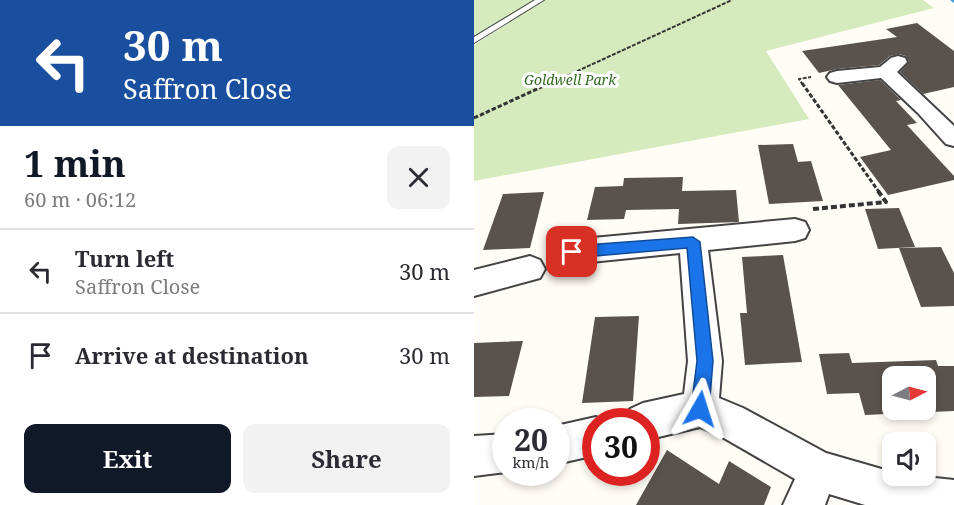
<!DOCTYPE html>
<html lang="en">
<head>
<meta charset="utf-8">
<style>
  :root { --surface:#fff; --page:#f2f2f3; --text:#2b2b33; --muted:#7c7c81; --line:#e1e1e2; --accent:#111827 }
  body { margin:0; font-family:"Noto Serif",serif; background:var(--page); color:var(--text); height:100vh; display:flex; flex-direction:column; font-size:22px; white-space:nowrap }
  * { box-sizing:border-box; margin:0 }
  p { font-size:20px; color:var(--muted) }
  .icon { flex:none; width:33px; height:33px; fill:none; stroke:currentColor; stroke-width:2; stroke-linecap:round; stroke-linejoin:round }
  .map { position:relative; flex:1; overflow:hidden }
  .panel { display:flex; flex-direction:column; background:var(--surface); width:474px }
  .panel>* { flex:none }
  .hud { background:#1a4fa0; color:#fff; overflow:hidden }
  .needle { width:39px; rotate:84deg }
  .buttons { position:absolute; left:408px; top:366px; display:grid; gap:12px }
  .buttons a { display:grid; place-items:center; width:54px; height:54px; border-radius:12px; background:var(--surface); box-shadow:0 3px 9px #0003; font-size:30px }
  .speed { position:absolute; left:18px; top:408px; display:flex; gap:12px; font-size:30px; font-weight:700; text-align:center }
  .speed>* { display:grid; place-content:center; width:78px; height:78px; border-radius:50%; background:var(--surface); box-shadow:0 3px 9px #0003; line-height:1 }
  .speed small { font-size:15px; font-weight:400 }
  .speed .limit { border:9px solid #d22; background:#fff; color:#111 }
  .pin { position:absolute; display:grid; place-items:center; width:51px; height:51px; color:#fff; margin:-26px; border-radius:12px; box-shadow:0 3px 9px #0006 }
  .me { position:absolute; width:66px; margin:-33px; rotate:6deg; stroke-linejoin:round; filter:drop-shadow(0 0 4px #0008) }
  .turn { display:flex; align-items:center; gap:21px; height:126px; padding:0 24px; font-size:27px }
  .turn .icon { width:78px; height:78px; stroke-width:2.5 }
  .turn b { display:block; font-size:42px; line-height:51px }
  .round { display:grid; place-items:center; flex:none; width:63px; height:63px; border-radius:12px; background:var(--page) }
  .overview { display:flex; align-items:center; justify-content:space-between; height:102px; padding:0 24px }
  h1 { font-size:36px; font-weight:700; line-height:45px; color:var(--accent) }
  .cta { display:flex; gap:12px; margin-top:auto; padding:12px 24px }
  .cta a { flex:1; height:69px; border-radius:12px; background:var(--accent); color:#fff; font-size:24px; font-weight:700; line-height:69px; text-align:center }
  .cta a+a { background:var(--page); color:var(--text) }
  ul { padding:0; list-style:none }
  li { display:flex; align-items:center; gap:18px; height:84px; padding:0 24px; border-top:2px solid var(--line) }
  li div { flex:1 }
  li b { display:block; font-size:22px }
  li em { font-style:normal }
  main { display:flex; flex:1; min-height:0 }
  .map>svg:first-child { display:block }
  .green { fill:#d5ebbd }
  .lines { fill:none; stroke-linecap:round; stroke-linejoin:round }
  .stream { fill:#3f96cf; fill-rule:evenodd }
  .building { fill:#5a524d; fill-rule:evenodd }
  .service-casing { stroke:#444; stroke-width:2 }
  .minor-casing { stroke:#444; stroke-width:4 }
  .path-far2 { stroke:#333; stroke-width:2; stroke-dasharray:4 1.5; stroke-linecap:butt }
  .path-far1 { stroke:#333; stroke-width:3; stroke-dasharray:4.5 2; stroke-linecap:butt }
  .path { stroke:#333; stroke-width:4; stroke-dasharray:6 3; stroke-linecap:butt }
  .service { fill:#fff; fill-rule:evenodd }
  .minor { fill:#fff; fill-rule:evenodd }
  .route { fill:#1a73e8; stroke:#114b97; stroke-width:1.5 }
  .labels { text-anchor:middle; stroke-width:6; stroke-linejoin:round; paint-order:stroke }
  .far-park-label { font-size:14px; font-style:italic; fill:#2f6b1f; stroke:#fff }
</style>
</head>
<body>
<main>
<section class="panel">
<div class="hud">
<div class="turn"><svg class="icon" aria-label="left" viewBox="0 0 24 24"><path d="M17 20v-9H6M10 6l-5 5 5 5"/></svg><div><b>30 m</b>Saffron Close</div></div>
</div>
<div class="overview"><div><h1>1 min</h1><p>60 m · 06:12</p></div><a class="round"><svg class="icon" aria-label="close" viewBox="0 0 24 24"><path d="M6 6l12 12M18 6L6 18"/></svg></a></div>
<ul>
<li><svg class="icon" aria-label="left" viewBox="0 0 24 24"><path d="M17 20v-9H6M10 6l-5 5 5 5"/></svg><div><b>Turn left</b><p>Saffron Close</p></div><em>30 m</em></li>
<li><svg class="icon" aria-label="arrive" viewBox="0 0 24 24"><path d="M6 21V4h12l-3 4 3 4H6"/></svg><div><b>Arrive at destination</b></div><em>30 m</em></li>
</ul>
<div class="cta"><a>Exit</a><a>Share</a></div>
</section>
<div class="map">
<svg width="480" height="505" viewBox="0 0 480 505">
  <rect width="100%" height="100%" fill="#fffdf5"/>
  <path class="green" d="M0 0H63L0 38Z
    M71 0H449L460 8 292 51 335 119 0 181V45Z"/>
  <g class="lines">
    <path class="stream" d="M476 0H480V3Z"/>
  </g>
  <path class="building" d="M443 23 480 51V87L449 94 426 72 435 62 432 56 425 54 416 56 405 65 363 69 345 73 328 51 423 37 412 29Z
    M406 80 427 100 422 101 443 123 433 125 480 176V180L414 195 386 157 417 150 364 85Z
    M319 144 324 162 337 161 349 201 295 204 284 145Z
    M209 177 208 191 262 190 265 222 204 224 205 209 152 210 150 219 113 220 121 187 149 186 150 178Z
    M70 192 56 248 9 250 29 194Z
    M425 208 441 247 404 249 391 209Z
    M467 247 480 273V306L447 307 425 248Z
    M309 255 328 362 271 365 266 313H273L268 257Z
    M165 316 159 401 108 403 121 317Z
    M49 341 35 396 0 397V343Z
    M375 353 378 363 462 360 464 366H480V411L391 415 385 393 353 394 345 354ZM418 376H452V410H418Z
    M193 450 245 484 255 461 297 487 290 505H162Z"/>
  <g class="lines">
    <g class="service-casing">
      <path id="service" d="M61 0H70L0 43V37Z"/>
    </g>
    <g class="minor-casing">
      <path id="minor" d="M424 56 431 58 433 62 423 72 480 126V146L472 144 444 113 407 78 363 83 356 81 353 77 356 73 363 71 406 67 417 58Z
        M321 219 331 222 335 230 331 238 321 241 234 250 248 361 245 398 269 408 352 453 418 472V476H442L480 480V505H391L355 494 351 505H309L321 479 243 434 226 427 172 440V422H151L156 409 169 403 210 394 214 361 206 253 97 264 87 260 83 252 87 244 97 240Z
        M56 256 66 260 71 269 66 278 0 296V270Z
        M122 417 133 422H122V455L82 464V426Z
        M32 434V472L0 476V436Z"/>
    </g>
    <path class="path-far2" d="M73 85 258 0
      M329 85 325 79 337 77"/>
    <path class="path-far1" d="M328 83 405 192
      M0 118 76 83"/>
    <path class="path" d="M339 209 412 202 404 191"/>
    <use href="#service" class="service"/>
    <use href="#minor" class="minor"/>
  </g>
  <path class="route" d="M219 237 226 242 239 361 235 409 232 415 226 418 220 415 217 409 223 361 213 248 98 258 93 256 91 252 93 248 98 246Z"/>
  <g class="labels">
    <g class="far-park-label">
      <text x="96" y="85">Goldwell Park</text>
    </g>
  </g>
</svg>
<div class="buttons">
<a><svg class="needle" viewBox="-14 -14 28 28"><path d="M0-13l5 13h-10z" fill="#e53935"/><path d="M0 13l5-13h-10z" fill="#7c7c81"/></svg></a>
<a><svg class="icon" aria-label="sound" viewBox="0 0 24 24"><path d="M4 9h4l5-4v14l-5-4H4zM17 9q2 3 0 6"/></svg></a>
</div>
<div class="speed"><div>20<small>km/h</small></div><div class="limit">30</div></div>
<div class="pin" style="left:98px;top:252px;background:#d93025"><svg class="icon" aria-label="arrive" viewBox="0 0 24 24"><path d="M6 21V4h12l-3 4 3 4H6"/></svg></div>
<svg class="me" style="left:226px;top:409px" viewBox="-20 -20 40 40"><path d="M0-17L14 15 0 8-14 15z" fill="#1a73e8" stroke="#fff" stroke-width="4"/></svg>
</div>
</main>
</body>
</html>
